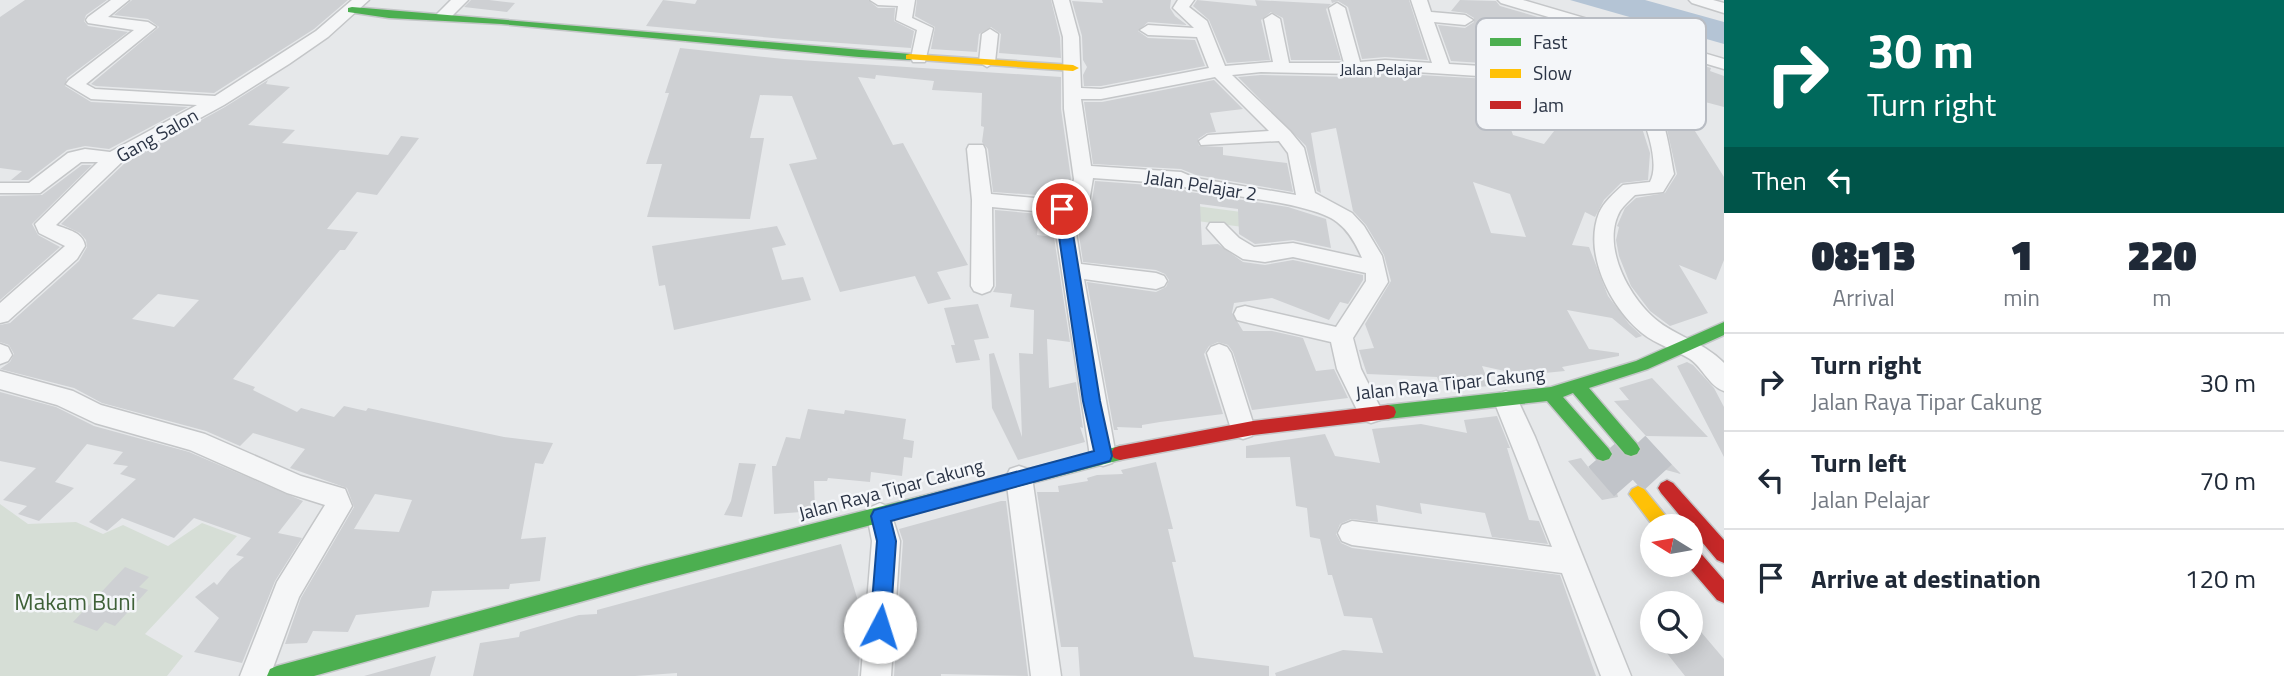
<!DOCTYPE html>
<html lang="en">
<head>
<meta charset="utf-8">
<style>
  :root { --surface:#fff; --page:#f6f6f7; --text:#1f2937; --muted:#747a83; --line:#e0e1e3 }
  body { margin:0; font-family:"Titillium Web",sans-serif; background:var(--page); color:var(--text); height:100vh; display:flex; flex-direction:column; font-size:26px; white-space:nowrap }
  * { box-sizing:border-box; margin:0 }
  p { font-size:23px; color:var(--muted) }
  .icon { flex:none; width:38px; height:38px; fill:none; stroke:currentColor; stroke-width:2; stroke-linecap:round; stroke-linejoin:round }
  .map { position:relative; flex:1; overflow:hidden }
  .sheet { display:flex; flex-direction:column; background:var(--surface); width:560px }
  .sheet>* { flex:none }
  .guide { background:#00695c; color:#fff; overflow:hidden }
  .needle { width:46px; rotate:281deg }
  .controls { position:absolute; left:1640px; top:514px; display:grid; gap:14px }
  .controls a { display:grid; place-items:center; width:63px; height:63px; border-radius:50%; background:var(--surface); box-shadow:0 4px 18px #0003; font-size:35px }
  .pin { position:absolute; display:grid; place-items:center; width:60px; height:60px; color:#fff; margin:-30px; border:4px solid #fff; border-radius:50%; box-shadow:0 2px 7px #0007 }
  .me { position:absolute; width:77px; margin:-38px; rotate:5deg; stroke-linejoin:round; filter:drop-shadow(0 0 5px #0008) }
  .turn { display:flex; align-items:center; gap:24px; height:147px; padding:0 28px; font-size:32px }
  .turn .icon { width:91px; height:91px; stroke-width:2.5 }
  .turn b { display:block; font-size:49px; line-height:60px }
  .then { display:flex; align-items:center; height:66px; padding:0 28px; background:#0003; gap:14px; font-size:26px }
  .eta { display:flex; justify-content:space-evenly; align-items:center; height:119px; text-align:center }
  .eta b { font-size:42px; font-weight:800; line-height:49px }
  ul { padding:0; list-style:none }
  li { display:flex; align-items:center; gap:21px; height:98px; padding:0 28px; border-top:2px solid var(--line) }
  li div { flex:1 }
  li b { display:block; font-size:26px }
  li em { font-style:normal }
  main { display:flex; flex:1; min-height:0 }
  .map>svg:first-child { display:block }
  .green { fill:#d6ded6 }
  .water { fill:#b4c4d5 }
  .building { fill:#ced0d3; fill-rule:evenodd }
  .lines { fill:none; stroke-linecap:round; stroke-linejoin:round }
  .secondary-tunnel { stroke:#c1c4c9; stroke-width:39; stroke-dasharray:39 20; stroke-linecap:butt }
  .street-casing { stroke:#c4c6c8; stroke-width:3 }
  .fast-casing { stroke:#c4c6c8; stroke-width:3 }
  .slow-casing { stroke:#c4c6c8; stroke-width:3 }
  .jam-casing { stroke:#c4c6c8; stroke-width:3 }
  .street { fill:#f5f6f7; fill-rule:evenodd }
  .fast { fill:#4caf50; fill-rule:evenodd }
  .slow { fill:#ffc107; fill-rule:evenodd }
  .jam { fill:#c62828; fill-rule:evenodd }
  .route { fill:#1a73e8; stroke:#114b97; stroke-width:2 }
  .labels { text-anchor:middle; stroke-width:5; stroke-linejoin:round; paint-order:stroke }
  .far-street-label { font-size:16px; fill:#2b3445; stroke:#f4f6f9 }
  .street-label { font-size:19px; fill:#2b3445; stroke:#f4f6f9 }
  .near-park-label { font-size:23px; fill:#3f6138; stroke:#f4f6f9 }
  .key { fill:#f4f6f9; stroke:#b8bcc3; stroke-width:2 }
  .key-label { font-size:19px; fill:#2b3445 }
</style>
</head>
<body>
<main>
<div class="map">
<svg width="1724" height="676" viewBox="0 0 1724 676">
  <rect width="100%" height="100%" fill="#e6e8ea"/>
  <path class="green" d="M1196 206 1264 215 1266 230 1197 221Z
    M0 504 28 524 76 522 103 534 123 525 168 546 202 523 237 536 145 634 183 656 167 676H0Z"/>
  <path class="water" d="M1570 0H1645L1724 22V44Z"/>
  <path class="building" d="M25 0H107L86 15 84 21 88 26 128 32 67 78 65 86 91 102 188 107 109 149 85 146 67 150 28 180H11L22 171 0 168V17Z
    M132 0H348L314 29 214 93 96 86 91 84 159 27 148 19 114 15Z
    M471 0H489L515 3 507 12 464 7Z
    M663 0 695 4 697 0H868L878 8H895L894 21 914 31 911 48 784 39 646 26Z
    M917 0H1051L1060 37 1061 58 999 53 1001 34 991 27 979 34 977 52 931 49 935 27 915 16Z
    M1102 0H1171L1170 8 1175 16 1187 25 1148 22 1138 31 1148 38 1195 40 1205 66 1101 86H1084L1083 75 1087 67 1083 60 1082 36 1072 1 1103 3Z
    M1197 0 1257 6 1255 0 1331 4 1326 9 1341 60H1291L1283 18 1271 12 1261 20 1270 60 1227 63 1209 20 1193 6Z
    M1331 0H1409L1428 60 1385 57 1362 59 1348 7 1338 1 1332 3Z
    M1460 0 1496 1 1500 6 1614 39 1620 78 1544 67 1451 61 1438 25 1465 28 1474 22V18L1466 13 1451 11Z
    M1636 46 1711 68 1710 71 1724 76V107L1671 93 1724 177V260L1716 280 1679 265 1708 313 1670 326 1650 311 1631 286 1619 256 1616 240 1619 227 1617 226 1625 208 1636 198 1665 193 1677 174 1664 116 1653 97 1644 92 1646 87 1638 62Z
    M680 48 784 59 1061 77V109L1071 179 1068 197 993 192 988 149 982 142 984 127 981 126 982 93 932 90 934 81 876 75 875 79 858 77 893 145 903 143 968 265 937 272 951 299 928 304 915 276 840 292 789 164 817 159 792 96 760 95 750 138H764L750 219 647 217 662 164H646L669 93H665Z
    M1385 73 1506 80 1509 90 1495 88 1503 103 1501 102 1513 135 1544 144 1558 126 1556 119 1563 114 1549 102 1539 83 1636 96 1633 100 1650 153 1648 180 1621 183 1604 200 1595 217 1585 212 1572 245 1589 247 1608 296 1629 324 1642 336 1636 338 1612 318 1567 310 1589 349 1619 353V356L1562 367 1565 371 1523 375 1482 366 1490 386 1456 389 1455 383 1439 382 1437 377 1367 374 1359 350 1374 348 1365 324 1391 281 1384 255 1366 225 1353 211 1336 128 1311 133 1321 193 1317 191 1306 146 1238 77 1261 75 1354 77ZM1473 182 1510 194 1526 237 1491 233Z
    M268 80 266 84 290 87 248 125 295 130 282 143 388 155 401 136 419 138 377 195 357 192 327 229 358 232 345 250H340L233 379 255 387 253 390 297 412 301 408 334 417 344 406 366 411 368 408 504 437 553 443 543 464 535 463 521 539 546 537 540 581 510 584 509 589 432 591 429 607 356 615 348 632 313 631 307 643 285 644 301 598 354 507 347 488 290 468 305 449 253 433 240 446 206 431 102 403 74 388 0 369 10 362 14 354 9 345 0 342V325L10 323 79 261 87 247 86 240 80 233 61 224 127 161 225 107ZM158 294 199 300 174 327 132 319ZM375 494 412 500 399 532 354 529Z
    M1214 80 1243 109 1210 113 1216 132 1207 133 1198 139 1199 146 1223 147V155L1287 163 1293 192 1196 175 1181 169 1093 164 1084 102H1102Z
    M82 165H92L32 224 38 235 60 247 0 300V196L42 195Z
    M1095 181 1176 187 1190 192 1288 207 1326 219 1331 248 1293 240 1255 244 1239 234 1238 209 1200 204 1202 245 1218 244 1243 262 1265 265 1293 260 1363 275V280L1348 304 1340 302 1329 320 1272 298 1234 303 1232 313 1243 331H1272L1303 338 1316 371 1334 369 1348 398 1252 410 1233 352 1228 345 1218 342 1209 346 1204 354 1223 414 1160 422 1142 425V428L1117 427 1118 430H1114L1087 282 1156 292 1166 287 1169 280 1165 274 1156 270 1083 262 1076 215 1092 202Z
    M995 210 1039 214 1037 235 1054 237 1070 342 1047 339 1049 388 1076 382 1083 428 1080 427 1085 442 1018 460 992 408 989 354 994 353 1022 437 1019 353 1033 354 1034 310 1010 307 1012 294 993 292 996 286Z
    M777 226 786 245 772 248 782 280 803 277 811 300 674 330 665 285 659 286 652 246Z
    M978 304 989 338 974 340 980 360 956 363 951 345H955L944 308Z
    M1687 362 1693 365 1714 388 1724 407V457L1677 366Z
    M1652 378 1708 437 1646 436 1614 401 1629 400 1619 388Z
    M0 392 56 407 94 426 189 452 303 501 278 533 302 538 275 581 242 663 194 652 219 618 195 597 214 582 217 585 230 569 244 557 236 555 251 538 194 518 174 538 122 518 107 531 89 522 136 479 120 474 128 466 113 464 123 452 87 444 55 482 74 488 39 521 18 514 27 506 3 500 36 468 0 461Z
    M808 409 844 414 845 410 906 419 903 439 914 441 912 458 904 457 902 476 871 472 870 482 828 478 827 481H814L815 511 774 514 772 466H776L786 437 800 439Z
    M1497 416 1510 448H1507L1529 520 1539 521 1548 544 1492 537 1485 513 1420 503 1422 514 1376 505 1378 522 1351 519 1340 524 1336 534 1341 543 1352 548 1560 575 1596 676H1276L1275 673 1343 650 1383 653 1372 618 1344 616 1332 575H1328L1320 539 1310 537 1307 508 1296 506 1290 457 1246 458V446L1325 434 1335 456 1380 463 1372 429 1421 424 1467 433 1464 420Z
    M1653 445 1681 474 1666 470 1653 475 1650 479 1637 475 1623 479 1617 493 1618 497 1602 500 1568 461 1581 458 1589 468 1602 472 1617 468 1620 463 1632 467 1646 461 1650 446Z
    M1156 462 1173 529H1168L1176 562H1172L1194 657 1269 666V676H1080L1078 647H1061L1037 492H1059L1058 486 1088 481 1087 478 1097 475 1123 474 1121 470Z
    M739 463 756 464 742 517 724 515 731 501Z
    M1001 501H1006L1028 676 941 674V676H894L903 541 899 529Z
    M841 544 863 618 858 676H677V673L635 676H473L480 643 519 637 520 632 579 615 597 614V610Z
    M125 567 149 577 139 587 148 590 115 626 105 622 97 631 73 622Z
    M1690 619 1724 659V676H1685L1658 642H1690Z
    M436 656 430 676H364Z"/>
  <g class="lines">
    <path class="secondary-tunnel" d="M1631 449 1667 488
      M1603 454 1638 494"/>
    <g class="street-casing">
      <path id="street" d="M111 0H129L108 17 148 22 156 27 86 84 95 89 215 96 316 31 352 0H369L328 37 289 64 224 105 125 159 56 225C68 230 83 232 85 246L77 259 8 321 0 323V303L65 246 39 233 35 224 98 162H81L40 193H0V183H29L68 153 85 149 110 152 197 105 91 99 66 84 69 80 134 30 88 23 86 20 88 17Z
        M451 0H468L449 19H437L435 16Z
        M870 0H915L912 18 933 28 925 62H913L911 58 917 30 896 20 898 6 878 5Z
        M1053 0H1069L1079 37 1081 88 1101 89 1209 68 1197 37 1148 35 1140 30 1148 25 1194 28 1173 8 1178 0H1194L1189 7 1207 21 1225 66 1273 62 1264 19 1272 14 1280 19 1289 63H1344L1329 8 1337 3 1345 8 1360 62 1385 60 1432 63 1411 0H1427L1431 12 1465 15 1473 20 1465 25 1434 22 1449 64 1544 70 1624 81 1619 63 1616 37 1501 3 1498 0H1523L1724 59V69L1633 42 1635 63 1644 88 1641 92 1635 93 1527 79 1530 90 1560 114 1551 119C1532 115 1514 96 1510 78L1385 70 1354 74 1261 72 1232 75 1290 131 1304 148 1315 193 1352 213 1364 226 1382 256 1388 282 1353 338 1361 369 1383 413 1380 420 1371 423 1362 420 1337 369 1331 342 1245 322 1237 320 1234 314 1237 308 1245 306 1336 327 1366 281V273L1293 257 1265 262 1243 259 1225 248 1207 228 1210 223H1224L1239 238 1254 247 1293 243 1362 258C1356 244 1349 231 1337 222 1313 203 1224 195 1190 189L1177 184 1093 178 1089 202 1073 214 1081 264 1156 273 1164 276 1167 281 1164 286 1156 289 1084 279 1116 456 1112 463 1103 466 1094 463 1090 456 1053 213 992 207 993 286 990 291 982 294 974 291 971 286 972 200 967 149 969 145H983L985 149 991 194 1067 201 1070 199 1074 179 1064 109 1063 37ZM1215 77 1269 131 1208 135 1199 141 1201 145 1279 141 1288 153 1296 195 1195 178 1181 172 1091 166 1081 99H1101Z
        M1689 0H1713L1724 3V13L1692 3Z
        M990 29 998 34 995 62 987 67 979 62 982 34Z
        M1644 94C1664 99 1670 155 1674 174L1663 192 1635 195C1630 200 1624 205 1620 211 1600 247 1631 301 1659 322 1680 338 1705 343 1724 363V391C1709 386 1703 368 1690 359 1674 349 1657 345 1642 333 1611 308 1583 254 1599 213 1604 202 1614 193 1623 185L1650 182C1661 162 1644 119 1635 99Z
        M0 344 8 347 12 355 8 361 0 364Z
        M1219 344 1227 347 1231 353 1255 429 1252 436 1243 439 1234 436 1231 429 1207 353 1211 347Z
        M0 371 73 391 101 405 205 434 301 476 345 489 352 506 299 597 270 676H240L277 582 325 505 287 493 190 450 95 423 57 405 0 389Z
        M1506 391 1515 394 1535 437 1631 676H1601L1562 573 1352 545 1342 541 1338 533 1342 525 1352 521 1552 547 1494 401 1497 394Z
        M1019 466 1028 469 1032 477 1061 676H1031L1006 477 1010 469Z
        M880 503 889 507 900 541 891 676H861L872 541 867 515 871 507Z"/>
    </g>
    <g class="fast-casing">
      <path id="fast" d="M352 7 910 54 916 57 910 60 859 57 501 24 389 18 348 12V8Z
        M1724 322V335L1648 369 1589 388 1637 444 1640 449 1637 454 1631 456 1625 454 1573 393 1563 397 1609 449 1612 454 1609 459 1603 461 1597 459 1547 401 1388 419 1382 417 1380 412 1382 407 1388 405 1551 387 1636 361Z
        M1120 446 1126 448 1129 453 1126 458 1120 460 645 584 314 676H267L270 669 277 666 645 566Z"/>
    </g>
    <g class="slow-casing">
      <path id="slow" d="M910 54 1073 65 1079 68 1073 71 906 59V55Z
        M1638 486 1644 489 1675 527H1654L1629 494 1632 489Z"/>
    </g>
    <g class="jam-casing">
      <path id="jam" d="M1388 405 1394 407 1396 412 1394 417 1388 419 1253 435 1120 460 1114 458 1111 453 1114 448 1120 446 1253 421Z
        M1667 480 1673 483 1724 540V563L1717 560 1661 493 1658 488 1661 483Z
        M1690 547 1697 549 1724 580V603L1717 600 1687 565H1690Z"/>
    </g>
    <use href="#street" class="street"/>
    <use href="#fast" class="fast"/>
    <use href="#slow" class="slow"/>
    <use href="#jam" class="jam"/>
  </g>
  <path class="route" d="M1062 204 1069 209 1100 401 1112 456 1110 461 1103 463 891 521 896 541 890 627 887 634 880 637 873 634 870 627 877 541 871 516 874 510 1094 451 1083 401 1055 209Z"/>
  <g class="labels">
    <g class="far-street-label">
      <text x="1381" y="75">Jalan Pelajar</text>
    </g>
    <g class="street-label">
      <text transform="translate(157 135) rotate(-29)" y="7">Gang Salon</text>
      <text transform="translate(1201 185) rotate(9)" y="7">Jalan Pelajar 2</text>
      <text transform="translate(1450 383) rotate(-6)" y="7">Jalan Raya Tipar Cakung</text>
      <text transform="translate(891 489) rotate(-15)" y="7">Jalan Raya Tipar Cakung</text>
    </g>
    <g class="near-park-label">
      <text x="75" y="610">Makam Buni</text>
    </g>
  </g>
  <rect x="1476" y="18" width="230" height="112" rx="10" class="key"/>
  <rect x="1490" y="38" width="31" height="8" fill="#4caf50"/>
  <rect x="1490" y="69" width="31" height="9" fill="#ffc107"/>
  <rect x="1490" y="101" width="31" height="8" fill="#c62828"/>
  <g class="key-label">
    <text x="1533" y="49">Fast</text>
    <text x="1533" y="80">Slow</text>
    <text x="1533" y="112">Jam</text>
  </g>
</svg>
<div class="controls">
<a><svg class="needle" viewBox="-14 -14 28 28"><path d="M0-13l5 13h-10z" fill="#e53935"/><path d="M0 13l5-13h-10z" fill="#747a83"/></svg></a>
<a><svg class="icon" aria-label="search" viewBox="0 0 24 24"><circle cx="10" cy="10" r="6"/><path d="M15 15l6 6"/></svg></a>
</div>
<div class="pin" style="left:1062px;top:209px;background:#d93025"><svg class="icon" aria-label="arrive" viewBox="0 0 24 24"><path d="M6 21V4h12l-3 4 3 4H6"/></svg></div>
<svg class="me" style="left:880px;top:627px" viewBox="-20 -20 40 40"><circle r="19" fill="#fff"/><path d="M0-13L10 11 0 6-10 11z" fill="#1a73e8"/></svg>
</div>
<section class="sheet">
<div class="guide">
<div class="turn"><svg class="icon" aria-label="right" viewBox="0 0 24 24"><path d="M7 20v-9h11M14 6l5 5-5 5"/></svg><div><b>30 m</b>Turn right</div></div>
<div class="then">Then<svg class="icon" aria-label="left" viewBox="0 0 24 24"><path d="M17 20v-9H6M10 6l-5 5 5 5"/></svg></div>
</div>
<div class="eta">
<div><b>08:13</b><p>Arrival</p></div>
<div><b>1</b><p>min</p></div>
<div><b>220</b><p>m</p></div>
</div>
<ul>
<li><svg class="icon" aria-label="right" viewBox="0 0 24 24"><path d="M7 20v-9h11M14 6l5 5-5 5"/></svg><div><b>Turn right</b><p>Jalan Raya Tipar Cakung</p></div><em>30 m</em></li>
<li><svg class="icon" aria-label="left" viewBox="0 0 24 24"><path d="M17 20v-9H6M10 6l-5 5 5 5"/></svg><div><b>Turn left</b><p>Jalan Pelajar</p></div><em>70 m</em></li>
<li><svg class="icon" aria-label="arrive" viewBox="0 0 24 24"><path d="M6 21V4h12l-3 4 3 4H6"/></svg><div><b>Arrive at destination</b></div><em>120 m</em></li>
</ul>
</section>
</main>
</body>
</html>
